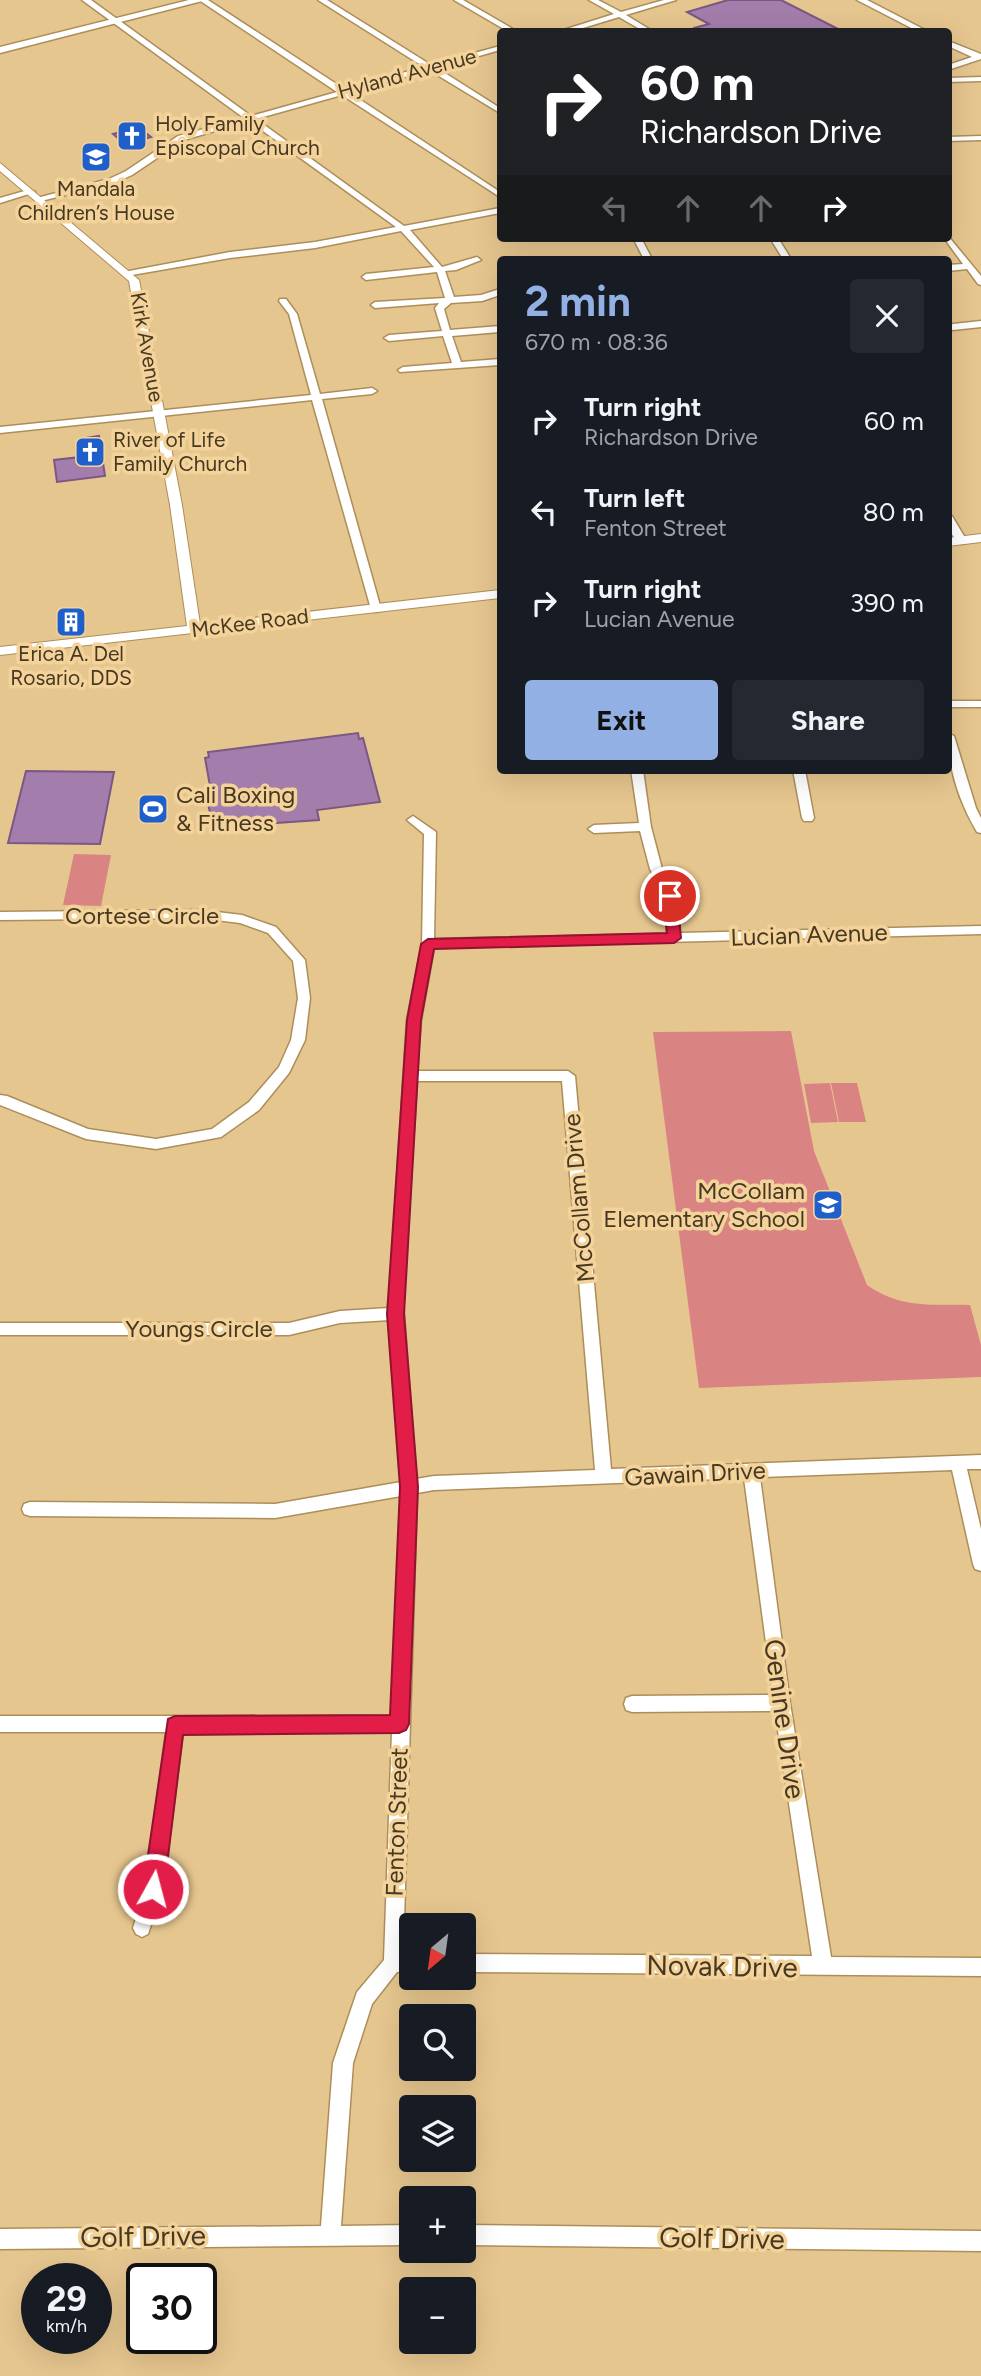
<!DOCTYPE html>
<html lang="en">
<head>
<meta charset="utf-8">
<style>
  :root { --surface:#171b24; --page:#242831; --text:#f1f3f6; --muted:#9ea1a6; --accent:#92b0e3 }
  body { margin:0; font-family:Figtree,sans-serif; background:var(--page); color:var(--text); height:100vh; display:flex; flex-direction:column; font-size:26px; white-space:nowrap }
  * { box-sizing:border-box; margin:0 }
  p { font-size:23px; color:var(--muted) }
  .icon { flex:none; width:38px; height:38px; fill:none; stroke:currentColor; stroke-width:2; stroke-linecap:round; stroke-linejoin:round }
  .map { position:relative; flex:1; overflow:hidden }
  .sheet { position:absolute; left:497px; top:256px; width:455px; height:518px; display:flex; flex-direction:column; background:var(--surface); border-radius:7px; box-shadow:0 7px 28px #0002 }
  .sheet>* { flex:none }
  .guide { position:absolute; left:497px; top:28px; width:455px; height:214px; border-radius:7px; box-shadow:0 7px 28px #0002; background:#202124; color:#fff; overflow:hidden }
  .needle { width:46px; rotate:209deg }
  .fabs { position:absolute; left:399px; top:1913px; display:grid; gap:14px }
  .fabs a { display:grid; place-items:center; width:77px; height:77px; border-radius:7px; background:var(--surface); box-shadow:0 7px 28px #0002; font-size:35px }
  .speed { position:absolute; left:21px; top:2263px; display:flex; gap:14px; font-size:35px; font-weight:700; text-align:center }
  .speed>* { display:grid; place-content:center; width:91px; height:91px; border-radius:50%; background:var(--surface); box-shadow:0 7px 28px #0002; line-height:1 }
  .speed small { font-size:18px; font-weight:400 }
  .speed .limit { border:4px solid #111; border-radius:10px; background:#fff; color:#111 }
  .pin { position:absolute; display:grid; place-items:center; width:60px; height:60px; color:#fff; margin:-30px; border:4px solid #fff; border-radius:50%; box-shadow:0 2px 7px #0007 }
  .me { position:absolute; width:77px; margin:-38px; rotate:7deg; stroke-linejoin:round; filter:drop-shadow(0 0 5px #0008) }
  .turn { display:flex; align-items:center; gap:24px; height:147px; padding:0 28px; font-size:32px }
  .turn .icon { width:91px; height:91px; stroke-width:2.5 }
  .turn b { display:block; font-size:49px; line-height:60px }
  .lanes { display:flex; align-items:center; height:66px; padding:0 28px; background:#0003; justify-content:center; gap:35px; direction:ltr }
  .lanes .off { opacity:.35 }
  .round { display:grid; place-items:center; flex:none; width:74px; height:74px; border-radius:7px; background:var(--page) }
  .headline { display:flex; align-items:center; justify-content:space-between; height:119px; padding:0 28px }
  h1 { font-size:42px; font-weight:700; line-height:52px; color:var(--accent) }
  .cta { display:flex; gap:14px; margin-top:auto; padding:14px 28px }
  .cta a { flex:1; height:80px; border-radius:7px; background:var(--accent); color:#111; font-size:28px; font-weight:700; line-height:80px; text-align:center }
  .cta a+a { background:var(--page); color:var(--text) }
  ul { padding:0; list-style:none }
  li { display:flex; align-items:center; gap:21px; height:91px; padding:0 28px }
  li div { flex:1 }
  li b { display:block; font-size:26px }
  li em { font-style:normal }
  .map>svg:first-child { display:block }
  .green { fill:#da8383 }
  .building { fill:#a37dab; stroke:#7b5783; stroke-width:2 }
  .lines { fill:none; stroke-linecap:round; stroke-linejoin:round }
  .minor-casing { stroke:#ad8e59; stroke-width:3 }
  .tertiary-casing { stroke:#ad8e59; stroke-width:2 }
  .secondary-casing { stroke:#ad8e59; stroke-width:3 }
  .minor { fill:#fff; fill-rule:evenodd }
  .tertiary { fill:#fff; fill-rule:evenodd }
  .secondary { fill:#fff; fill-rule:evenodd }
  .route { fill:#e11d48; stroke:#92132f; stroke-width:2 }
  .labels { text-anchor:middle; stroke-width:7; stroke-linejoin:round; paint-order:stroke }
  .far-street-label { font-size:21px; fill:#463822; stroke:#f4d39b }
  .far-poi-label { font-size:21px; fill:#463822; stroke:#f4d39b; text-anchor:start }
  .poi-label { font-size:24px; fill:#463822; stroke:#f4d39b; text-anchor:start }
  .street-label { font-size:24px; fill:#463822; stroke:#f4d39b }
  .near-street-label { font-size:28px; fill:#463822; stroke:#f4d39b }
</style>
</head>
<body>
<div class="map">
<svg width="981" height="2376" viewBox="0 0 981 2376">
  <rect width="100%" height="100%" fill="#e6c68f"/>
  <path class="green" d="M74 854 111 855 101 906 63 905Z
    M791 1031 814 1151 867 1285C902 1309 929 1304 970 1305L981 1345V1377L699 1388 653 1032Z
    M830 1083 838 1122 811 1123 804 1084Z
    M831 1083H857L866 1122H839Z"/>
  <path class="building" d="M728 0H781L844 32H695L694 28 709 24 687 12Z
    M138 127 151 137 125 144 113 134Z
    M99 436 105 476 57 482 54 460 80 457 79 439Z
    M82 615 83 627 61 630 60 617Z
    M358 733 359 739 363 738 380 802 317 810 319 820 218 827 215 813H210L207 798 212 797 205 758 209 757 208 752Z
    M26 771 114 772 100 844 8 843Z"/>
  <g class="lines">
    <g class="minor-casing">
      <path id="minor" d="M82 0H91L251 116 337 92 199 0H208L344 89 424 67 318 0H327L431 65 500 46V50L437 68 500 108V113L429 70 350 93 500 192V197L342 95 256 119 404 226 500 208V213L410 230 442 267 477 257 481 260 456 270 445 271 454 297 481 295 500 289V295L482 301 451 303 444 309 450 330 500 326V332L452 336 461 362 500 359V365L400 372 398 370 403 367 452 363 443 336 389 341 384 338 389 335 442 331 435 308 439 303 375 308 371 305 375 302 445 298 437 272 366 280 362 277 366 274 434 267 401 231 315 248 230 258 126 276V272L129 271 230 252 315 242 396 227 249 121 184 140 132 175 114 183 37 202V198L109 179 126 171 178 136 244 118Z
        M454 0H463L518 32H509Z
        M589 0H598L621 12 664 0H676L626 15 654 32H645L619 17 570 32H557L614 14Z
        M857 0H867L929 32H919Z
        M948 41 981 54V59L948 70V65L972 57 948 46Z
        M981 77V81L948 82V78Z
        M981 136V140L948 141V137Z
        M28 190 35 192 0 203V198Z
        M948 236 981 276V285L978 284 967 269 948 271V265L963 264 944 238H948Z
        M633 238H641L652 259H644Z
        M770 238H778L791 259H783Z
        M280 299H286L297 314 320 394 372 388 377 391 372 394 322 399 381 609 380 611 376 612 371 609 312 400 0 433V427L311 395 289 314 279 301Z
        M981 321V327L953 330 948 327 953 324Z
        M948 515 952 516 967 541 966 543 962 544C951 539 948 526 948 515Z
        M948 701H981V707H948Z
        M948 733 954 736 976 808 981 818V833L977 832C959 802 948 767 948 733Z
        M631 770H643L651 827 662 869 676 896 680 933 981 926V934L434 948 421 1020 417 1071H568L575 1076 611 1469 981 1455V1469H967L981 1529V1571L975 1569 973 1564 952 1470 760 1477 790 1703 831 1957 981 1958V1976L464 1972V1954L812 1956 775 1711 632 1712 626 1710 624 1704 626 1698 632 1696 773 1695 744 1478 434 1490 417 1493 403 1954H411V1972H397L372 2004 353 2063 341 2226 411 2225V2245L0 2249V2229L321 2226 333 2063 357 1992 384 1960 392 1732H183L163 1889 148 1934 142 1937 136 1934 133 1928 145 1889 166 1732H0V1716H393L401 1496 275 1518 30 1516 24 1514 22 1509 24 1504 30 1502 275 1504 401 1482 390 1320 340 1323 289 1335H0V1323H289L340 1311 389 1308 407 1020 422 944 424 834 407 820 413 816 436 832 434 939 667 934 664 896 650 869 640 831 594 833 588 829 594 825 639 823ZM417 1081H562L595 1470 434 1476 416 1479 403 1301Z
        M793 770H805L814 818 812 821H804L802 818Z
        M200 910 242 915 276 927 305 960 310 998 305 1040 289 1073 259 1110 221 1137 156 1149 86 1139 0 1105V1095L7 1096 88 1129 156 1139 212 1129 249 1102 279 1067 291 1040 298 998 293 961 268 933 240 923 200 918 0 920V912Z
        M464 2225 981 2231V2251L464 2245Z"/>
    </g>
    <g class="tertiary-casing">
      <path id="tertiary" d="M0 163 139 280 182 505 200 624 500 590V598L0 655V647L187 626 170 505 129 281 0 171Z
        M981 534V542L948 546V538Z"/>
    </g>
    <g class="secondary-casing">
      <path id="secondary" d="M189 0H206L0 53V47Z"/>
    </g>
    <use href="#minor" class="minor"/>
    <use href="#tertiary" class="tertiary"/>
    <use href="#secondary" class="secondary"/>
  </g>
  <path class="route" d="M670 891 677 896 681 938 674 943 434 949 421 1020 404 1314 418 1487 409 1724 406 1730 399 1733 183 1735 164 1889 161 1896 153 1899 146 1896 143 1889 168 1719 175 1716 390 1715 400 1487 387 1314 407 1020 421 944 428 939 667 933 663 896Z"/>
  <defs>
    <g id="church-square" transform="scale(1.575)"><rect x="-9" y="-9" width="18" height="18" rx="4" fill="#1e5fcb" stroke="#f4d39b"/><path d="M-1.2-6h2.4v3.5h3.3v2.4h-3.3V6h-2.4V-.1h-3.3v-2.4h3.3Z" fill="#fff"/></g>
    <g id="school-square" transform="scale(1.575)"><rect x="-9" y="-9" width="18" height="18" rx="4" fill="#1e5fcb" stroke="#f4d39b"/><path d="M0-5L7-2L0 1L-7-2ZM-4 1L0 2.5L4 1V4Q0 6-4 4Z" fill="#fff"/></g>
    <g id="building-square" transform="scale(1.575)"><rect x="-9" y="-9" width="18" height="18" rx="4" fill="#1e5fcb" stroke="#f4d39b"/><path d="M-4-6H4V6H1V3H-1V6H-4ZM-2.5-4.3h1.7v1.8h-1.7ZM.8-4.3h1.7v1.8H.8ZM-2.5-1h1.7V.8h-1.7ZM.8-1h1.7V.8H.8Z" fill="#fff"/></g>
    <g id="stadium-square" transform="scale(1.575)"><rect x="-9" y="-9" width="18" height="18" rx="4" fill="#1e5fcb" stroke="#f4d39b"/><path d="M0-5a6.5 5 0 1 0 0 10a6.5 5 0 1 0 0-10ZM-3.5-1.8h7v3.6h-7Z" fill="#fff"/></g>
  </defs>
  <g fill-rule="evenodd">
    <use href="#church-square" x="132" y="136"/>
    <use href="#school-square" x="96" y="157"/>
    <use href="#church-square" x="90" y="452"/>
    <use href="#building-square" x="71" y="622"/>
    <use href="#stadium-square" x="153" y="809"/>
    <use href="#school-square" x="828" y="1205"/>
  </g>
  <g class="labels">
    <g class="far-street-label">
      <text transform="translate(407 74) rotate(-15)" y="7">Hyland Avenue</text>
      <text transform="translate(147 347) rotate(80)" y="7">Kirk Avenue</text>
      <text transform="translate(250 623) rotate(-7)" y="7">McKee Road</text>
    </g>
    <g class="far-poi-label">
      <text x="155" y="131">Holy Family<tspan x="155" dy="24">Episcopal Church</tspan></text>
      <text x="96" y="196" text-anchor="middle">Mandala<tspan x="96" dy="24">Children’s House</tspan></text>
      <text x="113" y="447">River of Life<tspan x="113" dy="24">Family Church</tspan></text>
      <text x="71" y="661" text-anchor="middle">Erica A. Del<tspan x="71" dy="24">Rosario, DDS</tspan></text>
    </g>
    <g class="poi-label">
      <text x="176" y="803">Cali Boxing<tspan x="176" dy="28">&amp; Fitness</tspan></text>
      <text x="805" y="1199" text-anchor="end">McCollam<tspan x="805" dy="28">Elementary School</tspan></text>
    </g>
    <g class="street-label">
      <text x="142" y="924">Cortese Circle</text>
      <text transform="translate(809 935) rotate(-2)" y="8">Lucian Avenue</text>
      <text transform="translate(579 1198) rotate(-95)" y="8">McCollam Drive</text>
      <text x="199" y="1337">Youngs Circle</text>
      <text transform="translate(695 1474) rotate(-3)" y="8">Gawain Drive</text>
      <text transform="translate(397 1822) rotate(-88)" y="8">Fenton Street</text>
    </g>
    <g class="near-street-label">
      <text transform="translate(785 1719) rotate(82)" y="10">Genine Drive</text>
      <text transform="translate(722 1966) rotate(1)" y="10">Novak Drive</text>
      <text transform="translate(143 2236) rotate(-1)" y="10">Golf Drive</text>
      <text transform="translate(722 2238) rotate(1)" y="10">Golf Drive</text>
    </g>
  </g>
</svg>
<div class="fabs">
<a><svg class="needle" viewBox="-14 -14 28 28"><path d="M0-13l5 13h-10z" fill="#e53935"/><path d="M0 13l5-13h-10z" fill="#9ea1a6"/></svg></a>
<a><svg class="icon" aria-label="search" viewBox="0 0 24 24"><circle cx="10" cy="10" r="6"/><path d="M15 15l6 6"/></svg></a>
<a><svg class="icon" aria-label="layers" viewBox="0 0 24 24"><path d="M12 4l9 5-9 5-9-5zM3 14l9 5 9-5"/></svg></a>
<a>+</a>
<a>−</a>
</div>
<div class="speed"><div>29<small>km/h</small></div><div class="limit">30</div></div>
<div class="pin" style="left:670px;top:896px;background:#d93025"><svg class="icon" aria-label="arrive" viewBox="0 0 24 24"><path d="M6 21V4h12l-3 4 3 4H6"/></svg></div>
<svg class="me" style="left:153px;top:1889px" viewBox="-20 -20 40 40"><circle r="17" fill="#e11d48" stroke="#fff" stroke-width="3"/><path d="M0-11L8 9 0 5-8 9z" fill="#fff"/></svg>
<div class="guide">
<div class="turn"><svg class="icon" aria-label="right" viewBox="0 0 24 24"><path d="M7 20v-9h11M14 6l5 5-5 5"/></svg><div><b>60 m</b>Richardson Drive</div></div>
<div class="lanes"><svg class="icon off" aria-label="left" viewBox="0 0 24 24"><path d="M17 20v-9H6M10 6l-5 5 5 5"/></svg><svg class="icon off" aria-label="ahead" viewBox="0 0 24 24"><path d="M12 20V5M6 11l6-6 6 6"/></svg><svg class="icon off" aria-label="ahead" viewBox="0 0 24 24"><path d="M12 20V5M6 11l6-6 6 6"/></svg><svg class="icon" aria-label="right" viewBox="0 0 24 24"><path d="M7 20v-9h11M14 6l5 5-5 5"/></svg></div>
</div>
<section class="sheet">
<div class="headline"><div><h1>2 min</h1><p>670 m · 08:36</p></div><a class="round"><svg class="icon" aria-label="close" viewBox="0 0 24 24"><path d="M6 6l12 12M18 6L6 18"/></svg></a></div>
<ul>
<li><svg class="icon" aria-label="right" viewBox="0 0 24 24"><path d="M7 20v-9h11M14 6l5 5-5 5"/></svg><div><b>Turn right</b><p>Richardson Drive</p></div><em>60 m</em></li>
<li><svg class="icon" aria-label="left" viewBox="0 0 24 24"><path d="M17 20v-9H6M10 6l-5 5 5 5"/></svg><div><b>Turn left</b><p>Fenton Street</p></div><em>80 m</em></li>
<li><svg class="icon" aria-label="right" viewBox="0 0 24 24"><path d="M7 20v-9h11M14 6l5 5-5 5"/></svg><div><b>Turn right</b><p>Lucian Avenue</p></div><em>390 m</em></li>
</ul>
<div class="cta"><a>Exit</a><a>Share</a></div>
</section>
</div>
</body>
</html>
